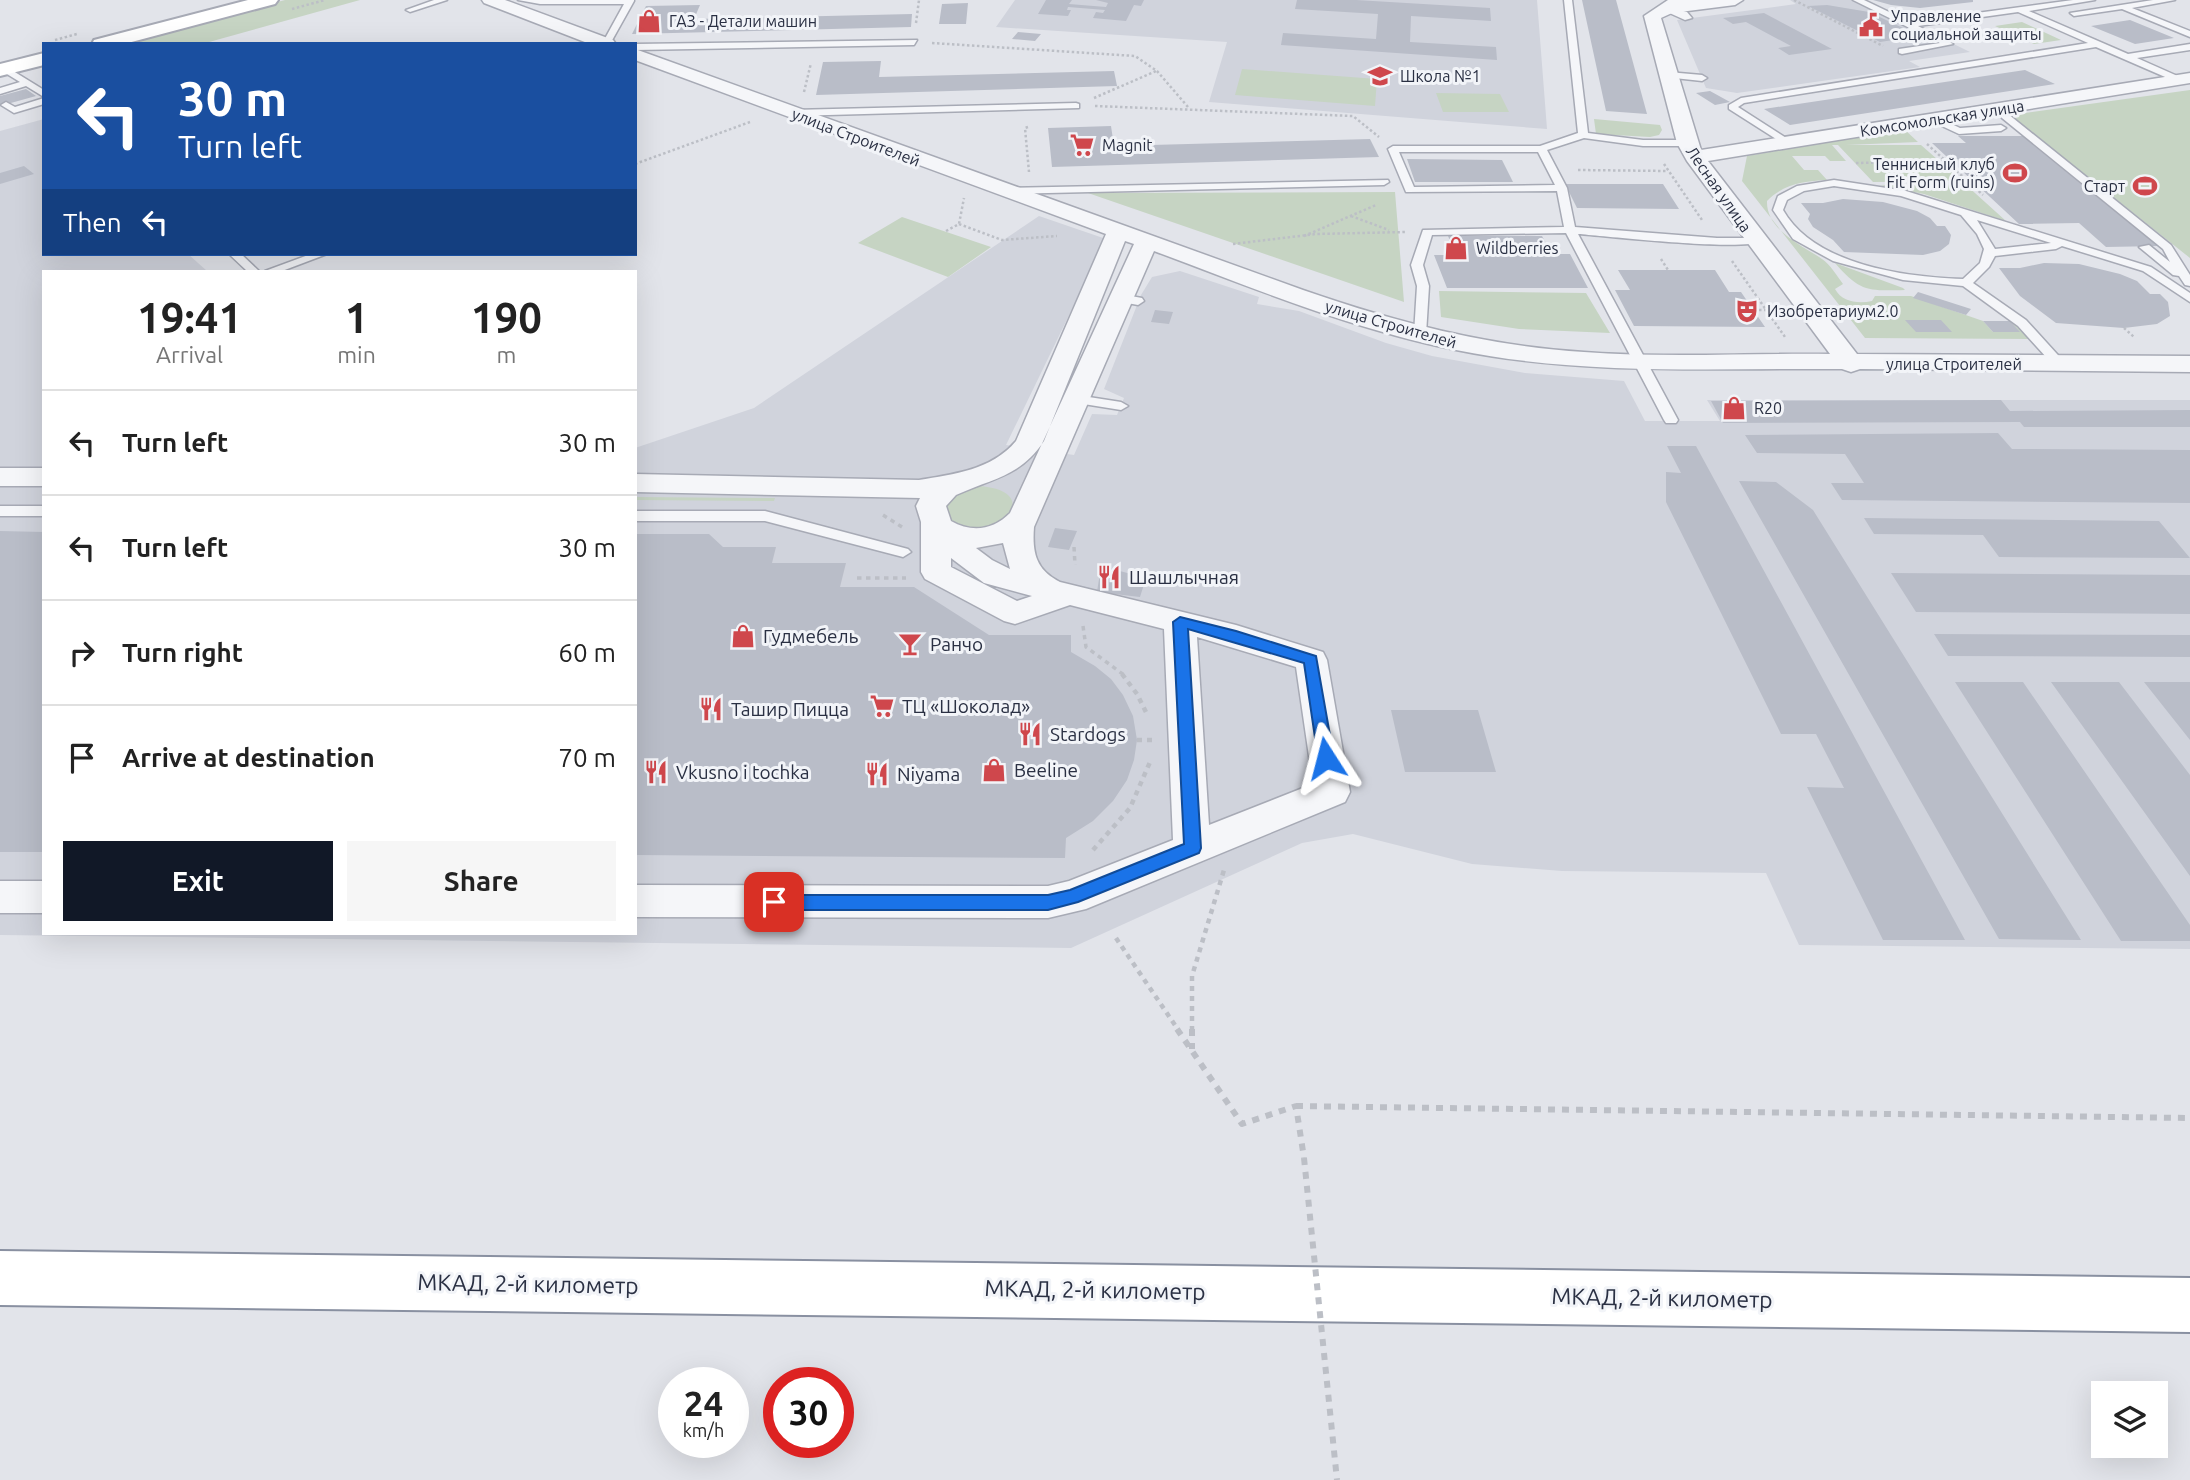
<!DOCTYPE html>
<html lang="en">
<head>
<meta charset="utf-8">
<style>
  :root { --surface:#fff; --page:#f6f6f6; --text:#222; --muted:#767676; --line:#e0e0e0; --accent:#111827 }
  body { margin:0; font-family:Ubuntu,sans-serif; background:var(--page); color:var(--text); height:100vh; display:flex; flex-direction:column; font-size:26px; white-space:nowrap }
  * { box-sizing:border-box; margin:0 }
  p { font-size:23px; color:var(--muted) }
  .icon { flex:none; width:38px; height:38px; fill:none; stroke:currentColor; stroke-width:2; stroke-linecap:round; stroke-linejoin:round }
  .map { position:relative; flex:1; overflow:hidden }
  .drawer { position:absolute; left:42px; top:270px; width:595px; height:665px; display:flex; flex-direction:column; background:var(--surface); border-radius:0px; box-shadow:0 7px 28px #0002 }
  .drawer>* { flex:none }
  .top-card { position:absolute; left:42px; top:42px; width:595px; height:214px; border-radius:0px; box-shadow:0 7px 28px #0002; background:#1a4fa0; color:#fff; overflow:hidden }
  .fabs { position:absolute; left:2091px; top:1381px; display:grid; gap:14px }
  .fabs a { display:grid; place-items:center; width:77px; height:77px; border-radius:0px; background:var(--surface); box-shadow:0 7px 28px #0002; font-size:35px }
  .speed { position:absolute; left:658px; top:1367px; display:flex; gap:14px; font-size:35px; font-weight:700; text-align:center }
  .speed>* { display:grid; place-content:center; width:91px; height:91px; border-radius:50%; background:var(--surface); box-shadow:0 7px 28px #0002; line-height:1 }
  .speed small { font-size:18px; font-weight:400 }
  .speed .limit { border:10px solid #d22; background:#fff; color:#111 }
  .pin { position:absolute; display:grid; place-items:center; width:60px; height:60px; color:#fff; margin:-30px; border-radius:14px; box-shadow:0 4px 10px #0006 }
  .me { position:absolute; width:77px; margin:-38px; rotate:351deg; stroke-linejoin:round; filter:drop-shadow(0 0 5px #0008) }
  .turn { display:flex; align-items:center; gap:24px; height:147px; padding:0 21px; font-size:32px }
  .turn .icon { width:91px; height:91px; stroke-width:2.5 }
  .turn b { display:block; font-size:49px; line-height:60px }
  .then { display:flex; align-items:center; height:66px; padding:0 21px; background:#0003; gap:14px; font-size:26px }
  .eta { display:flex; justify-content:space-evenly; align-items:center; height:119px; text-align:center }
  .eta b { font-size:42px; font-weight:700; line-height:49px }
  .primary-button { display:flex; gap:14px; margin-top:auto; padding:14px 21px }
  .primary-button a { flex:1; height:80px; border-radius:0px; background:var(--accent); color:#fff; font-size:28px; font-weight:700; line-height:80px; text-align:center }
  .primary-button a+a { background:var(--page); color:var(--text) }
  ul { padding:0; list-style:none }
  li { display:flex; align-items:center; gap:21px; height:105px; padding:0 21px; border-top:2px solid var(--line) }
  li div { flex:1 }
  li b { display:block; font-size:26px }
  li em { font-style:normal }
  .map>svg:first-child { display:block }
  .built { fill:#d0d3dc }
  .green { fill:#c6d4c3 }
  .building { fill:#b9bdc8 }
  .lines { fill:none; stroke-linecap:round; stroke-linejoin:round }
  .lane-casing { stroke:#a7aab5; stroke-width:3 }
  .street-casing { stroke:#a7aab5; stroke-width:3 }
  .secondary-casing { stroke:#a7aab5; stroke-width:4 }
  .highway-casing { stroke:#8990a1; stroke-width:4 }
  .path-far3 { stroke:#bcbfc6; stroke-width:2.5; stroke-dasharray:2.5 2.5; stroke-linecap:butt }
  .path-far2 { stroke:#bcbfc6; stroke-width:3.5; stroke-dasharray:4.5 4.5; stroke-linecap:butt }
  .path-far1 { stroke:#bcbfc6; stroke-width:4.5; stroke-dasharray:5 5; stroke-linecap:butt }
  .path { stroke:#bcbfc6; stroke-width:6; stroke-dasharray:7 7; stroke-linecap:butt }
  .lane { fill:#f5f6f9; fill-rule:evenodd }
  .street { fill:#f5f6f9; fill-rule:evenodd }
  .secondary { fill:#fff; fill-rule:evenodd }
  .highway { fill:#fff; fill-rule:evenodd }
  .path-bridge { stroke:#bcbfc6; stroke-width:6; stroke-dasharray:7 7; stroke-linecap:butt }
  .route { fill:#1a73e8; stroke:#114b97; stroke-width:2 }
  .labels { text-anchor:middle; stroke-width:6; stroke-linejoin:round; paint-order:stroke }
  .far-poi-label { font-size:16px; fill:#2a3043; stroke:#f2f4f8; text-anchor:start }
  .far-street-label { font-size:16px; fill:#2a3043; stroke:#f2f4f8 }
  .poi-label { font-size:19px; fill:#2a3043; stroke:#f2f4f8; text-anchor:start }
  .near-street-label { font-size:23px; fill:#2a3043; stroke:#f2f4f8 }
</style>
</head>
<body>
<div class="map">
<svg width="2190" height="1480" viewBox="0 0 2190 1480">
  <rect width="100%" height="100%" fill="#e2e4ea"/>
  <path class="built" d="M1015 0H1537L1547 129 1209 102 1227 42 996 27Z
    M1790 0H1864L1970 52 1909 61 1920 67 1737 93 1706 88 1677 20 1796 4Z
    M44 119V254H188L207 271H44V933H635V448L754 408 1039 216 1106 239 1006 445 1074 455 1092 414 1117 415 1124 398 1104 389 1141 295 1152 277 1180 271 1259 297 1257 304 1299 311 1386 343 1432 356 1525 373 1624 381 1645 421H1720L1707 400H2190V949L1799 945 1766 873 1562 871 1472 864 1353 834 1302 843 1071 948 0 935V131Z"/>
  <path class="green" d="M285 0H360L202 44H116Z
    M2022 22 2061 40 2034 44 1995 26Z
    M1242 69 1377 79 1375 106 1235 95Z
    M2190 90V258L2010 115Z
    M1436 93 1500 94 1509 112H1443Z
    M1594 119 1660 125 1662 130 1659 135 1650 137 1596 134Z
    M1904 129 1918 142 1846 145H1921L1962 181 1873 182 1838 145H1832L1846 161H1830L1825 156H1792L1804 170H1818L1827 180C1805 181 1783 184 1767 201 1766 230 1802 245 1822 259 1830 264 1837 276 1843 284L1835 289C1842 302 1858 304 1872 301L1875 296H1911L1983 321 1993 332H2019L2010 321 2031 339 1865 338 1742 181 1747 156Z
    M1965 184 2006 221 1924 194 1880 185Z
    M1395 192 1404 302 1088 193Z
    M902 217 991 247 948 277 858 243Z
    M1835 263 1903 288 1905 290C1868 291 1860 292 1835 263Z
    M1439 291 1586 293 1610 333 1519 329 1441 317Z
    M975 486C1053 488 993 555 948 519L945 502 952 495Z
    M635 497 775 498 774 501 635 500Z"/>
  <path class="building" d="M1046 0H1072L1069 4 1106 7 1108 3 1096 0H1144L1141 6 1134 5 1126 21 1093 18 1096 12 1103 13 1105 10 1068 7 1067 10H1071L1068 16 1038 14Z
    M1297 0H1356L1490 8 1491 21 1411 16 1410 42 1496 47 1497 60 1281 45 1283 33 1376 39 1378 14 1295 9Z
    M1582 0H1616L1647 114 1606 111Z
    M1873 0H1973V2L1920 8 1891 5Z
    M968 3 966 24H939L942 4Z
    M700 5 694 19 912 14 911 27 632 34 646 6Z
    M1827 5 1869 12 1920 36 1880 42 1808 6Z
    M1764 13 1832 49 1789 55 1778 48 1791 46 1746 22 1733 24 1723 18Z
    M2130 20 2174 38 2135 44 2091 26Z
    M1018 32 1041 34 1035 41 1012 39Z
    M881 61 879 77 1114 71 1117 86 816 95 823 62Z
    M2025 70 2055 84 1790 125 1764 109Z
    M26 89 36 96 0 106V96Z
    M1710 91 1730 102 1715 105 1696 93Z
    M1111 126 1114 146 1370 139 1379 157 1052 167 1048 128Z
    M1958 136H2024L2159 246 2106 247 2079 223 2019 224 1932 143H1966Z
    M1407 159 1502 160 1513 182H1415Z
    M24 166 34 174 0 184V173Z
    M1565 184H1663L1679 209 1577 208Z
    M1843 199 1883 202 1917 211 1930 218 1937 226H1945L1951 235 1949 244 1940 251 1923 255 1844 252 1833 240 1813 227 1808 219 1810 214 1801 203H1823Z
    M1448 236H1542L1552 254H1570L1588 288H1447L1434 255H1456Z
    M2044 263 2079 264 2120 274 2137 281 2150 294H2160L2168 302 2170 316 2157 324 2124 328 2056 323 2020 296 1999 268H2020Z
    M1618 270H1715L1729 292H1741L1765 327 1634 326 1615 290H1630Z
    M1918 292 1971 309 1966 315 1913 298Z
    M1155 310 1173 312 1169 324 1151 322Z
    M1905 320H1941L1952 332H1916Z
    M1983 321H2010L2020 332H1993Z
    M2001 400 2010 411 2190 410V427H2024L2020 422 1723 423 1711 401Z
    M1998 433 2012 449 2190 450V503L1842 500 1831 483H1864L1845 454 1757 453 1745 435Z
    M1667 446H1696L1965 940H1883L1807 787 1844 788 1816 734H1781L1666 502V472L1681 473Z
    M1739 481 1776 482 1813 510 2081 940 1999 939Z
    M1864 518 2159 521 2190 558 1999 557 1983 535 1874 534Z
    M1055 528 1077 531 1069 550 1048 547Z
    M0 531 44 532V852H0Z
    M635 534H709L723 547H776L772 563H846L840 587H914L989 635H1071V652L1095 666 1111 679 1123 695 1133 716 1137 740 1134 760 1127 780 1113 801 1093 821 1066 838 1065 858 635 855Z
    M1101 566 1146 578 1140 597 1097 592Z
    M1891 573 2190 575V614L1916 612Z
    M1934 634 2190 635V657L1948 656Z
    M1955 682H2023L2190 925V941H2121Z
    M2051 682H2119L2190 775V876Z
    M2144 682H2190V740Z
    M1391 710H1478L1496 772H1405Z"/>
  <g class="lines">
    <g class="lane-casing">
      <path id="lane" d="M434 0H447L410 12 406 10Z
        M518 0H634V1L610 44H602L624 4H540Z
        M1564 0H1572L1588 133 1643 140H1687L1692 143 1687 146H1643L1584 138 1547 150 1567 188 1575 227 1717 238H1755L1761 241C1745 252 1606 236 1578 234L1678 420 1676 423H1666L1664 420 1566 233 1432 235 1423 265 1429 286 1426 334 1420 338 1414 334 1417 286 1411 265 1423 230 1564 227 1557 191 1406 192 1388 149 1393 146H1540L1578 133ZM1399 152H1538L1555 185 1414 187Z
        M1853 0H1864L1910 22 2073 0H2095L2029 11 2128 54 2190 44V50L2137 58 2182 78 2184 80 2179 83 2096 47 1744 103 1738 107 1791 141 1792 143 1787 146 1729 109V105L1741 98 2088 43 2018 12 1918 26 1953 44 1902 54 1899 53V49L1940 43Z
        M2153 0H2175L2132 8 2190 31V37L2122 9 2074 16 2070 13Z
        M1668 7 1687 12 1692 18 1685 20 1665 11Z
        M917 40 914 45 635 50V44Z
        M5 66 44 90V97L26 86 0 94V88L20 82 2 71 0 69Z
        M1668 72 1702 75 1707 78 1702 81 1665 77 1663 75Z
        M44 98V104L14 113 1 105 6 102 15 107Z
        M1076 103 1079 104V108L792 116 787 113 792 110Z
        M2002 114H2008L2171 245 2190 275V286L2185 285 2179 276 2173 275 2139 247 2149 245 2170 262 2163 249 2002 118Z
        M1931 117H1937L1960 128 2001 125 2006 128 2001 131 1959 134 1931 121Z
        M1388 180 1389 182 1384 185 1007 194 1002 191 1007 188Z
        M1834 180 1906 191 2151 267 2190 293V302L2143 271 2062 246 2056 249 1995 256 1989 267 1973 283 2026 320 2067 365 2066 368H2056L2018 326 1963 286 1903 280 1833 261 1793 239 1773 210 1778 196 1797 186ZM1834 186 1901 196 1961 215 1977 234 1984 249 1980 263 1963 279C1905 277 1814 265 1783 210L1787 200 1804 191ZM1977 220 2051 243 1995 249Z
        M229 254H241L259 271H247Z
        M311 254H327L282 271H265Z
        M1120 294 1142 298 1144 301 1138 305 1116 301V295Z
        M1076 395 1121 402 1128 406 1121 410 1071 402V396Z
        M0 506H44V516H0Z
        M635 511H765L908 549 911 552 903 557 765 521H635Z"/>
    </g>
    <g class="street-casing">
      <path id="street" d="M482 0H505L613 40 616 44H590L484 3Z
        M1668 0H1743L1735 5 1672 13 1661 18 1701 150 2190 73V83L1708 161 1857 354 2190 356V372L1860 369 1851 372 1842 369C1713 368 1583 376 1456 350 1352 329 1253 288 1154 251L1034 527C1032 553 1036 570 1060 582L1236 625 1323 652 1327 660 1350 792 1345 802 1086 909 1048 918 635 917V885L1048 886 1069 881 1173 840 1164 629 1070 605 1015 624 1004 621 925 579 921 572V522L916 506 920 498 635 492V474L919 480C954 474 992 470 1016 441L1106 234 635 60V49L1303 290C1395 322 1487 346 1584 352 1665 358 1750 353 1830 354L1687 161 1677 143 1644 16ZM1125 241 1134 244 1010 513C993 530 972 533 951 521L946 506 956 495C993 478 1020 477 1044 441ZM1003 543 1010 569 992 560 976 548ZM951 558 984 583 1032 596 1017 601 951 567ZM1197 637 1296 667 1313 784 1209 825Z
        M0 468H44V486H0Z
        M0 881H44V913H0Z"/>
    </g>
    <g class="secondary-casing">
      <path id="secondary" d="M248 0H278L275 4 124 44H92L94 40Z
        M44 53V65L0 76V64Z"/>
    </g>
    <g class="highway-casing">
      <path id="highway" d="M0 1251 2190 1278V1332L0 1305Z"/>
    </g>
    <path class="path-far3" d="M1794 0 1883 46
      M292 9 325 0
      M916 23 919 0
      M55 40 77 34
      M932 43 1135 56 1157 71 1188 107
      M804 92 811 63
      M1094 98 1156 71
      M1095 106 1353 116 1379 137
      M1028 127 1025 128 1029 172
      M1927 144 1983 195
      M1856 163 1946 161
      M635 164 750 122
      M1664 164 1702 220
      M1578 170 1667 171
      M1946 183H1969
      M1351 216 1389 230
      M959 224 1002 240 1057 236
      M946 231 959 224 964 198
      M1304 236 1376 205
      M1233 244 1316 234 1406 232
      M1661 259 1668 270
      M1732 261 1785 337
      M1754 310H1767
      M2124 328 2134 337"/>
    <path class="path-far2" d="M883 515 902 527
      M1074 547 1075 565
      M857 578H906
      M1083 626 1086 647 1124 675"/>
    <path class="path-far1" d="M1122 674 1137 694 1148 716
      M1137 740H1153
      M1093 850 1130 808 1150 762
      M1116 938 1179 1031
      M1192 1031V976L1224 870"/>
    <path class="path" d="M1177 1029 1242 1124 1296 1106 1304 1158
      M1192 1029V1049
      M1296 1106 2190 1118"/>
    <use href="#lane" class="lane"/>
    <use href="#street" class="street"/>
    <use href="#secondary" class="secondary"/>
    <use href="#highway" class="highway"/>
    <path class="path-bridge" d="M1304 1158 1337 1480"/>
  </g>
  <path class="route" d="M1180 617 1236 631 1316 656 1334 758 1332 763 1326 764 1318 758 1304 663 1188 629 1201 848 1199 853 1078 902 1048 910H774L767 908 765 902 767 897 774 895H1048L1070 890 1184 844 1173 622Z"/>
  <defs>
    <g id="shop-bare" transform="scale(1.89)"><path d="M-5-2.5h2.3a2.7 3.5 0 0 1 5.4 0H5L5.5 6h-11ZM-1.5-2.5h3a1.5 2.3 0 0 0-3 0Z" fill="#cf474c" stroke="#f2f4f8" stroke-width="2.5" paint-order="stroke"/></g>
    <g id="civic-bare" transform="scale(1.89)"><path d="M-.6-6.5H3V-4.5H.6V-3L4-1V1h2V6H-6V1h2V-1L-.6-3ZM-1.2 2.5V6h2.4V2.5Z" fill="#cf474c" stroke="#f2f4f8" stroke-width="2.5" paint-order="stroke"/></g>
    <g id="school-bare" transform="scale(1.89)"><path d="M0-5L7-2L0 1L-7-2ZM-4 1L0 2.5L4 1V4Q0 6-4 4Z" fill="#cf474c" stroke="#f2f4f8" stroke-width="2.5" paint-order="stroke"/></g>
    <g id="supermarket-bare" transform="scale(1.89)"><path d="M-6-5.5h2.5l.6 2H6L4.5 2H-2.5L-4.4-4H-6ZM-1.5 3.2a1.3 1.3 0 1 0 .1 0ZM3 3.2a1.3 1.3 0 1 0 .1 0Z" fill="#cf474c" stroke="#f2f4f8" stroke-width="2.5" paint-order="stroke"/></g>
    <g id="stadium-bare" transform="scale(1.89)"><path d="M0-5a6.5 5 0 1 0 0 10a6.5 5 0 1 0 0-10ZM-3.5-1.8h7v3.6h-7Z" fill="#cf474c" stroke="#f2f4f8" stroke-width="2.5" paint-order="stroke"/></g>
    <g id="theatre-bare" transform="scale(1.89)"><path d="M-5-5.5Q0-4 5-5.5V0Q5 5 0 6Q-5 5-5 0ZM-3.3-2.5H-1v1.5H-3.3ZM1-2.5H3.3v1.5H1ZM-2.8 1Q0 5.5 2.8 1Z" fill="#cf474c" stroke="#f2f4f8" stroke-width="2.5" paint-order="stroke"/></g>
    <g id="restaurant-bare" transform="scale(1.89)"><path d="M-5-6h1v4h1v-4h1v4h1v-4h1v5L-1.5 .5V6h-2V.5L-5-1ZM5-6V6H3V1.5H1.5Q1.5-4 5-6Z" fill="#cf474c" stroke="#f2f4f8" stroke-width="2.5" paint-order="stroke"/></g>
    <g id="bar-bare" transform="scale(1.89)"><path d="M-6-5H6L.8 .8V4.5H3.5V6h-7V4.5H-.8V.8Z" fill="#cf474c" stroke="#f2f4f8" stroke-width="2.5" paint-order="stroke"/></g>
  </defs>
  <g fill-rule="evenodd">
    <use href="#shop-bare" x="649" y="21"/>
    <use href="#civic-bare" x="1871" y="25"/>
    <use href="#school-bare" x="1380" y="76"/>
    <use href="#supermarket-bare" x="1082" y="145"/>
    <use href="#stadium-bare" x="2015" y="173"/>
    <use href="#stadium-bare" x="2145" y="186"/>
    <use href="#shop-bare" x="1456" y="248"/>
    <use href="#theatre-bare" x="1747" y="311"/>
    <use href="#shop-bare" x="1734" y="408"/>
    <use href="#restaurant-bare" x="1109" y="577"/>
    <use href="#shop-bare" x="743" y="636"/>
    <use href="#bar-bare" x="910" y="644"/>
    <use href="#supermarket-bare" x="882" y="706"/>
    <use href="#restaurant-bare" x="711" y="709"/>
    <use href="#restaurant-bare" x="1030" y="734"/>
    <use href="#shop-bare" x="994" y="770"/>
    <use href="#restaurant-bare" x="656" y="772"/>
    <use href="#restaurant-bare" x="877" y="774"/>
  </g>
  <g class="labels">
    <g class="far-poi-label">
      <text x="1891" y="22">Управление<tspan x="1891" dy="18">социальной защиты</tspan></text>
      <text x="669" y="27">ГАЗ - Детали машин</text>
      <text x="1400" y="82">Школа №1</text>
      <text x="1102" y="151">Magnit</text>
      <text x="1995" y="170" text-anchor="end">Теннисный клуб<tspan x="1995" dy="18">Fit Form (ruins)</tspan></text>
      <text x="2125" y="192" text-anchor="end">Старт</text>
      <text x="1476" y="254">Wildberries</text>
      <text x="1767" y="317">Изобретариум2.0</text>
      <text x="1754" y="414">R20</text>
    </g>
    <g class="far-street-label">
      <text transform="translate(1942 118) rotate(-9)" y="6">Комсомольская улица</text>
      <text transform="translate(856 137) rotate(21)" y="6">улица Строителей</text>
      <text transform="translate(1719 189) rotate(55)" y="6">Лесная улица</text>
      <text transform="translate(1391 324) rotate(16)" y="6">улица Строителей</text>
      <text x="1954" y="370">улица Строителей</text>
    </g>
    <g class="poi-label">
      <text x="1129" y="584">Шашлычная</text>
      <text x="763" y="643">Гудмебель</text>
      <text x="930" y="651">Ранчо</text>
      <text x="902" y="713">ТЦ «Шоколад»</text>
      <text x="731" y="716">Ташир Пицца</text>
      <text x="1050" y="741">Stardogs</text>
      <text x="1014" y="777">Beeline</text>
      <text x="676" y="779">Vkusno i tochka</text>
      <text x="897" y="781">Niyama</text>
    </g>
    <g class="near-street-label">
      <text transform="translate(528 1284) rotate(1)" y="8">МКАД, 2-й километр</text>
      <text transform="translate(1095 1290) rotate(1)" y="8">МКАД, 2-й километр</text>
      <text transform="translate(1662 1298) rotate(1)" y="8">МКАД, 2-й километр</text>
    </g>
  </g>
</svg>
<div class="fabs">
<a><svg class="icon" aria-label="layers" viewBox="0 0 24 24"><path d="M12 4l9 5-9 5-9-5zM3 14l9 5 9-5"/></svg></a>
</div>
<div class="speed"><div>24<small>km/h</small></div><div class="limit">30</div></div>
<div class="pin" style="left:774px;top:902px;background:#d93025"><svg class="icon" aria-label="arrive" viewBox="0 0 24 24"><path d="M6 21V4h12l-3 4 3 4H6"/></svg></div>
<svg class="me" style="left:1326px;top:758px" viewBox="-20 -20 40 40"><path d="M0-17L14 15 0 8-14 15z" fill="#1a73e8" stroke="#fff" stroke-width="4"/></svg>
<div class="top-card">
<div class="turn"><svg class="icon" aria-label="left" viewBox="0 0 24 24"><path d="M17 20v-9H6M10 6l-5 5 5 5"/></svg><div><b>30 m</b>Turn left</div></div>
<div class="then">Then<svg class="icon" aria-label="left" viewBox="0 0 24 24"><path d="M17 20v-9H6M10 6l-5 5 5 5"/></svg></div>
</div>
<section class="drawer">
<div class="eta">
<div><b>19:41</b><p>Arrival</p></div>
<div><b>1</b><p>min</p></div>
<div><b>190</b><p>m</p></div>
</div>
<ul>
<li><svg class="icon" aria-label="left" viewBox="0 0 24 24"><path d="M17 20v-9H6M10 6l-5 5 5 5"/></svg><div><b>Turn left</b></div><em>30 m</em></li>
<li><svg class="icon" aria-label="left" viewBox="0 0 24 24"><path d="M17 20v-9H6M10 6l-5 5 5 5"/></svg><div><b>Turn left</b></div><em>30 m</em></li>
<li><svg class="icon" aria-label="right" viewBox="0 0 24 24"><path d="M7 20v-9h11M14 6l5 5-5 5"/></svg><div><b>Turn right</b></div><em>60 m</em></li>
<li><svg class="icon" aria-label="arrive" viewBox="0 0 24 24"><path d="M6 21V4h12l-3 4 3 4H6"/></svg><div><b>Arrive at destination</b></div><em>70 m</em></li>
</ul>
<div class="primary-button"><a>Exit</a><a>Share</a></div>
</section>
</div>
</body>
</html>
